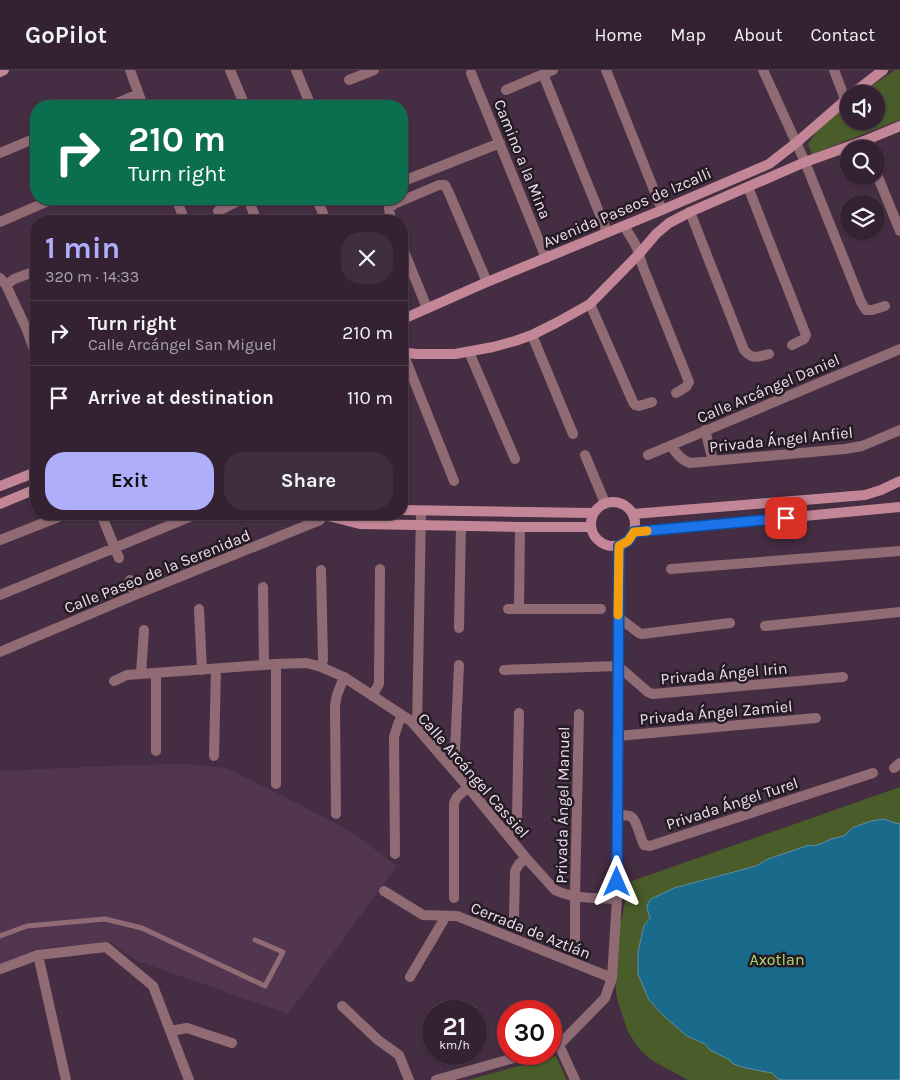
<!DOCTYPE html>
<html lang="en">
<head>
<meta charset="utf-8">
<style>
  :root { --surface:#342232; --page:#3f2f3e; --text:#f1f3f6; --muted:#a9a4ac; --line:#4e3f4d; --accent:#afaefa }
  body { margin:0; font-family:Karla,sans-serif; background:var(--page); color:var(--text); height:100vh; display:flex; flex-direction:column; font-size:19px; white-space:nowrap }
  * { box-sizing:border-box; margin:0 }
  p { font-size:16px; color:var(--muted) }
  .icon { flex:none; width:28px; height:28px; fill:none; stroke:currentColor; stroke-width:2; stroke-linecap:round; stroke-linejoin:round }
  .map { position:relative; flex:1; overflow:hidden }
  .side { position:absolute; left:30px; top:145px; width:378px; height:305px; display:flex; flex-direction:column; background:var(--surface); border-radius:20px; box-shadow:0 1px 4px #0004,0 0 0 1px var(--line) }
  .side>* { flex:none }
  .hud { position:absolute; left:30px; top:30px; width:378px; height:105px; border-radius:20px; box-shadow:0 1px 4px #0004,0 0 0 1px var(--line); background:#0b6e4f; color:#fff; overflow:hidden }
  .tools { position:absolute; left:840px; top:15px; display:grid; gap:10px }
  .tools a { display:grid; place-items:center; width:45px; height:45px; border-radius:50%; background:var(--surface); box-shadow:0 1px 4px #0004,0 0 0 1px var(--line); font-size:25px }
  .speed { position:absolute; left:422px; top:930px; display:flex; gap:10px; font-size:25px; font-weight:700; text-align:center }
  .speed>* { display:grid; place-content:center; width:65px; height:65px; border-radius:50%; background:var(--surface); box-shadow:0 1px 4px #0004,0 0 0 1px var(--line); line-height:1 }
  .speed small { font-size:12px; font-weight:400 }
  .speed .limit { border:8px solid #d22; background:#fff; color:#111 }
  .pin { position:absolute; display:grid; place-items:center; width:42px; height:42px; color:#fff; margin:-21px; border-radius:10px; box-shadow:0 2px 8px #0006 }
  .me { position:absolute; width:55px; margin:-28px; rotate:0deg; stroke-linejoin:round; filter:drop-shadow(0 0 4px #0008) }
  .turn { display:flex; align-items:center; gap:18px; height:105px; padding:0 15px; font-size:22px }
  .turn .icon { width:65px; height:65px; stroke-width:2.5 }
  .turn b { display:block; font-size:35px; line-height:42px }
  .round { display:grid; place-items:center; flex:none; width:52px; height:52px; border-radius:20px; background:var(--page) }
  .summary { display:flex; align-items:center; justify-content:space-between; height:85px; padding:0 15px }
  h1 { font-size:30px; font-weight:700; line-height:38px; color:var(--accent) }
  .button { display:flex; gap:10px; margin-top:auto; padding:10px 15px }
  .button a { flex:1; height:58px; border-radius:20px; background:var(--accent); color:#111; font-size:20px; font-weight:700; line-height:58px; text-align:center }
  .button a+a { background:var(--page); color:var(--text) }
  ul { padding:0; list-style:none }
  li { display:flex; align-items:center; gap:15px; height:65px; padding:0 15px; border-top:1px solid var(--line) }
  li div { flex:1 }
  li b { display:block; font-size:19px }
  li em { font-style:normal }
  header { display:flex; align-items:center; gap:30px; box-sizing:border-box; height:70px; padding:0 25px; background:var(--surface); border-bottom:1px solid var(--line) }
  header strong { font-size:24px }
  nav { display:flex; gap:28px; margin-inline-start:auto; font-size:18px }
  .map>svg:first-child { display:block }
  .built { fill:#523650 }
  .green { fill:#495c29 }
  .water { fill:#1a6b8b; stroke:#5a8ea8 }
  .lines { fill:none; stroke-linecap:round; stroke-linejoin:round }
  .lane { stroke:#916b74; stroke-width:5 }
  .street { stroke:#916b74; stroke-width:10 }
  .secondary { stroke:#c38696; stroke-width:10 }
  .route-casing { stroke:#114b97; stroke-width:12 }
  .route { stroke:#1a73e8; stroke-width:9 }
  .slow { stroke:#f59e0b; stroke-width:9 }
  .labels { text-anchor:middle; stroke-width:5; stroke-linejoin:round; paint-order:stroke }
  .street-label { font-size:16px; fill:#eedfec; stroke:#251b24 }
  .park-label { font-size:16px; fill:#b2db70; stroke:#251b24 }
</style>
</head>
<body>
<header>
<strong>GoPilot</strong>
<nav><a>Home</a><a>Map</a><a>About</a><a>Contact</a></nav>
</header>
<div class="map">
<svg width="900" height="1010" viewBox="0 0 900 1010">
  <rect width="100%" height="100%" fill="#452e43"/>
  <path class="built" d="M187 694 226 698 277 723 350 761 397 796 288 944 135 890 111 872 42 878 0 893V701L131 695Z"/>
  <path class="green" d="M895 0H900V50L812 84 808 74 822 54 849 35V51H876V24H859Z
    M900 717V1010H688L653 991 640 980 628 962 617 929 613 896 614 864 622 847 626 827 632 811Z
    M556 986 567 1010H468Z"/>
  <path class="water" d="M884 749 895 753 900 754V1010H782L778 1009 772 1003 746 998 733 994 730 990 710 980 705 974 687 966 665 947 649 930 638 904V882L644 855 647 852 650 848 647 838 648 833 651 829 674 818 756 796 768 789 809 775 813 776 820 774 831 769 844 766 852 758 871 751Z"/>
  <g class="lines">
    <path class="lane" d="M0 866 27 856 105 849 142 858 265 916 283 882 255 870"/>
    <path class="street" d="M130 0 143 36
      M230 0 245 36
      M296 0 311 36
      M606 0 662 140
      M763 0 805 92 861 232 866 240H872L885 236
      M834 0 845 29
      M471 3 546 188
      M543 4 607 162
      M349 10 374 0
      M506 20 553 0
      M110 36 138 24
      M864 71 867 79
      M0 83 36 68
      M876 102 900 161
      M401 112 500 73
      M748 117 806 265 804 269 792 275
      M248 129 257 151
      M317 129 326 151
      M177 131 185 151
      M218 141 242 129
      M690 142 744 280C753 290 757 287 769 284
      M392 151 390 145 389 138 394 134 439 115H445L449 123 487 212
      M0 152 53 129
      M624 156 634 172 637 178 643 197 689 312 686 317 676 323
      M401 174 427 238
      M0 208 6 215 27 260 36 285
      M6 215 14 209 36 201
      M590 234 633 332 635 335 639 336 652 332
      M532 265 573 364
      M469 282 515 389
      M403 283 454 411
      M705 360 713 391
      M671 375C676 384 681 390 690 393L845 379 862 376 900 360
      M585 385 605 433
      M648 385 900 279
      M101 444 119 488
      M0 470 66 444
      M671 499 900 481
      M321 500 323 590 321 597
      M130 510 135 525
      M263 517 264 595
      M0 525 197 444
      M199 539 202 600
      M508 539H601
      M519 539 520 457
      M618 547 639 563 642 564 730 553
      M765 556 900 542
      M459 558 461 456
      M0 582 135 525 320 450 324 445
      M276 594V714
      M504 600 618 596 648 622 653 624 843 607
      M156 603V681
      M141 604 144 560
      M114 611 127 605 276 594 307 593 321 597 344 607 411 651 417 658 468 717 526 788 555 820C573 829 597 828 617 829
      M372 626 379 614V609L380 499
      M417 658 421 441
      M618 666 816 648
      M214 686 216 599
      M446 692 453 686 455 681 459 595
      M894 698 900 693
      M336 744 335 635 337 625 344 607
      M617 745C621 745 626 745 630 746 637 749 640 768 644 775L650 776 873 703
      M507 764C512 759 516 756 517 748L519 643
      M395 784 394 667 398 654 402 646
      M384 821 423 845 457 846 612 908
      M454 828V733L457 727 468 717
      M514 847 515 801 519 794 526 788
      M575 879V826L579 644
      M38 885 66 1010
      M0 899 38 885 106 877 153 916 189 1010
      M410 907 446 846
      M342 936 378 970 399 985 409 1010
      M170 961 187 958 232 973
      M559 975 575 1010
      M551 977 559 975 605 928 612 908 617 829 619 476
      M436 1010 528 984"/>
    <path class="secondary" d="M0 2 4 0
      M852 24 883 0
      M401 250 487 212 662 140 769 94 796 73 849 27
      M401 282 416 284H455L493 277 515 271 532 265 556 253 590 234 639 184 656 164 669 153 690 142 805 92 864 71 900 56
      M0 416 36 402
      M591 454a22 22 0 1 1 44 0a22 22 0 1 1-44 0Z
      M0 434 36 419
      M401 440 593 443
      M321 444 324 445 360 454 520 457H590
      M633 444 865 425 881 420 900 411
      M634 462 900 437"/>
  </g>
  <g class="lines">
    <g class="route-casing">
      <path id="route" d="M617 812 619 476 628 471 634 462 786 448"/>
    </g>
    <use href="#route" class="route"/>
    <path class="slow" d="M618 545 619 476 628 471 634 462 647 461"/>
  </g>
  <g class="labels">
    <g class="street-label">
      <text transform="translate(523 89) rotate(68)" y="6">Camino a la Mina</text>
      <text transform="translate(627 137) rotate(-23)" y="6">Avenida Paseos de Izcalli</text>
      <text transform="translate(768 318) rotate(-23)" y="6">Calle Arcángel Daniel</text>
      <text transform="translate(781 369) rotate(-6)" y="6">Privada Ángel Anfiel</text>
      <text transform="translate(157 501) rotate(-22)" y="6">Calle Paseo de la Serenidad</text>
      <text transform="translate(724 603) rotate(-5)" y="6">Privada Ángel Irin</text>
      <text transform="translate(716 642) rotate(-5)" y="6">Privada Ángel Zamiel</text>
      <text transform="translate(474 705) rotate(49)" y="6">Calle Arcángel Cassiel</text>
      <text transform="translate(732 733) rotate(-18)" y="6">Privada Ángel Turel</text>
      <text transform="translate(562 735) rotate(-89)" y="6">Privada Ángel Manuel</text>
      <text transform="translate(531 860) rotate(22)" y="6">Cerrada de Aztlán</text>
    </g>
    <g class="park-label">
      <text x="777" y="895">Axotlan</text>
    </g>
  </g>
</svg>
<div class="tools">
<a><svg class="icon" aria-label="sound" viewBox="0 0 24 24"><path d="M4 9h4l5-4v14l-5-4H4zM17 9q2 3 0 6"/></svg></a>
<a><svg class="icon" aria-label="search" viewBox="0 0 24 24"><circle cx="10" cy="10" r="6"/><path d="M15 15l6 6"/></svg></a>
<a><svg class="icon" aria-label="layers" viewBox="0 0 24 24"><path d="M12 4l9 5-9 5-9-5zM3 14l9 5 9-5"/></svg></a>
</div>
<div class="speed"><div>21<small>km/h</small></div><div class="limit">30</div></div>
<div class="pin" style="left:786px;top:448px;background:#d93025"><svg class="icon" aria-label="arrive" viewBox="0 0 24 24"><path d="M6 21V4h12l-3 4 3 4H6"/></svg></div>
<svg class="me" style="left:617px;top:812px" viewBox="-20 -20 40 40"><path d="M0-17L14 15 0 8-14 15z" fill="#1a73e8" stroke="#fff" stroke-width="4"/></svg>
<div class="hud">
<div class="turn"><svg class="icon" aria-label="right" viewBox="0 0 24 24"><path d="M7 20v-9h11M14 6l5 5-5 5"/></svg><div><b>210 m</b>Turn right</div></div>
</div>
<section class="side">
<div class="summary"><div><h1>1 min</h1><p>320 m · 14:33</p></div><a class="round"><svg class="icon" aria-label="close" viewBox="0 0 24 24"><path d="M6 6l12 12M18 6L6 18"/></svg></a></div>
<ul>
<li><svg class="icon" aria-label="right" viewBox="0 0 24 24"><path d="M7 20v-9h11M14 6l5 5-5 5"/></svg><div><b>Turn right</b><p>Calle Arcángel San Miguel</p></div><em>210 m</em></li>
<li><svg class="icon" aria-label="arrive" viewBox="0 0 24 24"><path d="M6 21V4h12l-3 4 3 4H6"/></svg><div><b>Arrive at destination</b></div><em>110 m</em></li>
</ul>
<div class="button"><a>Exit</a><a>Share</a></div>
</section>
</div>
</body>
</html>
